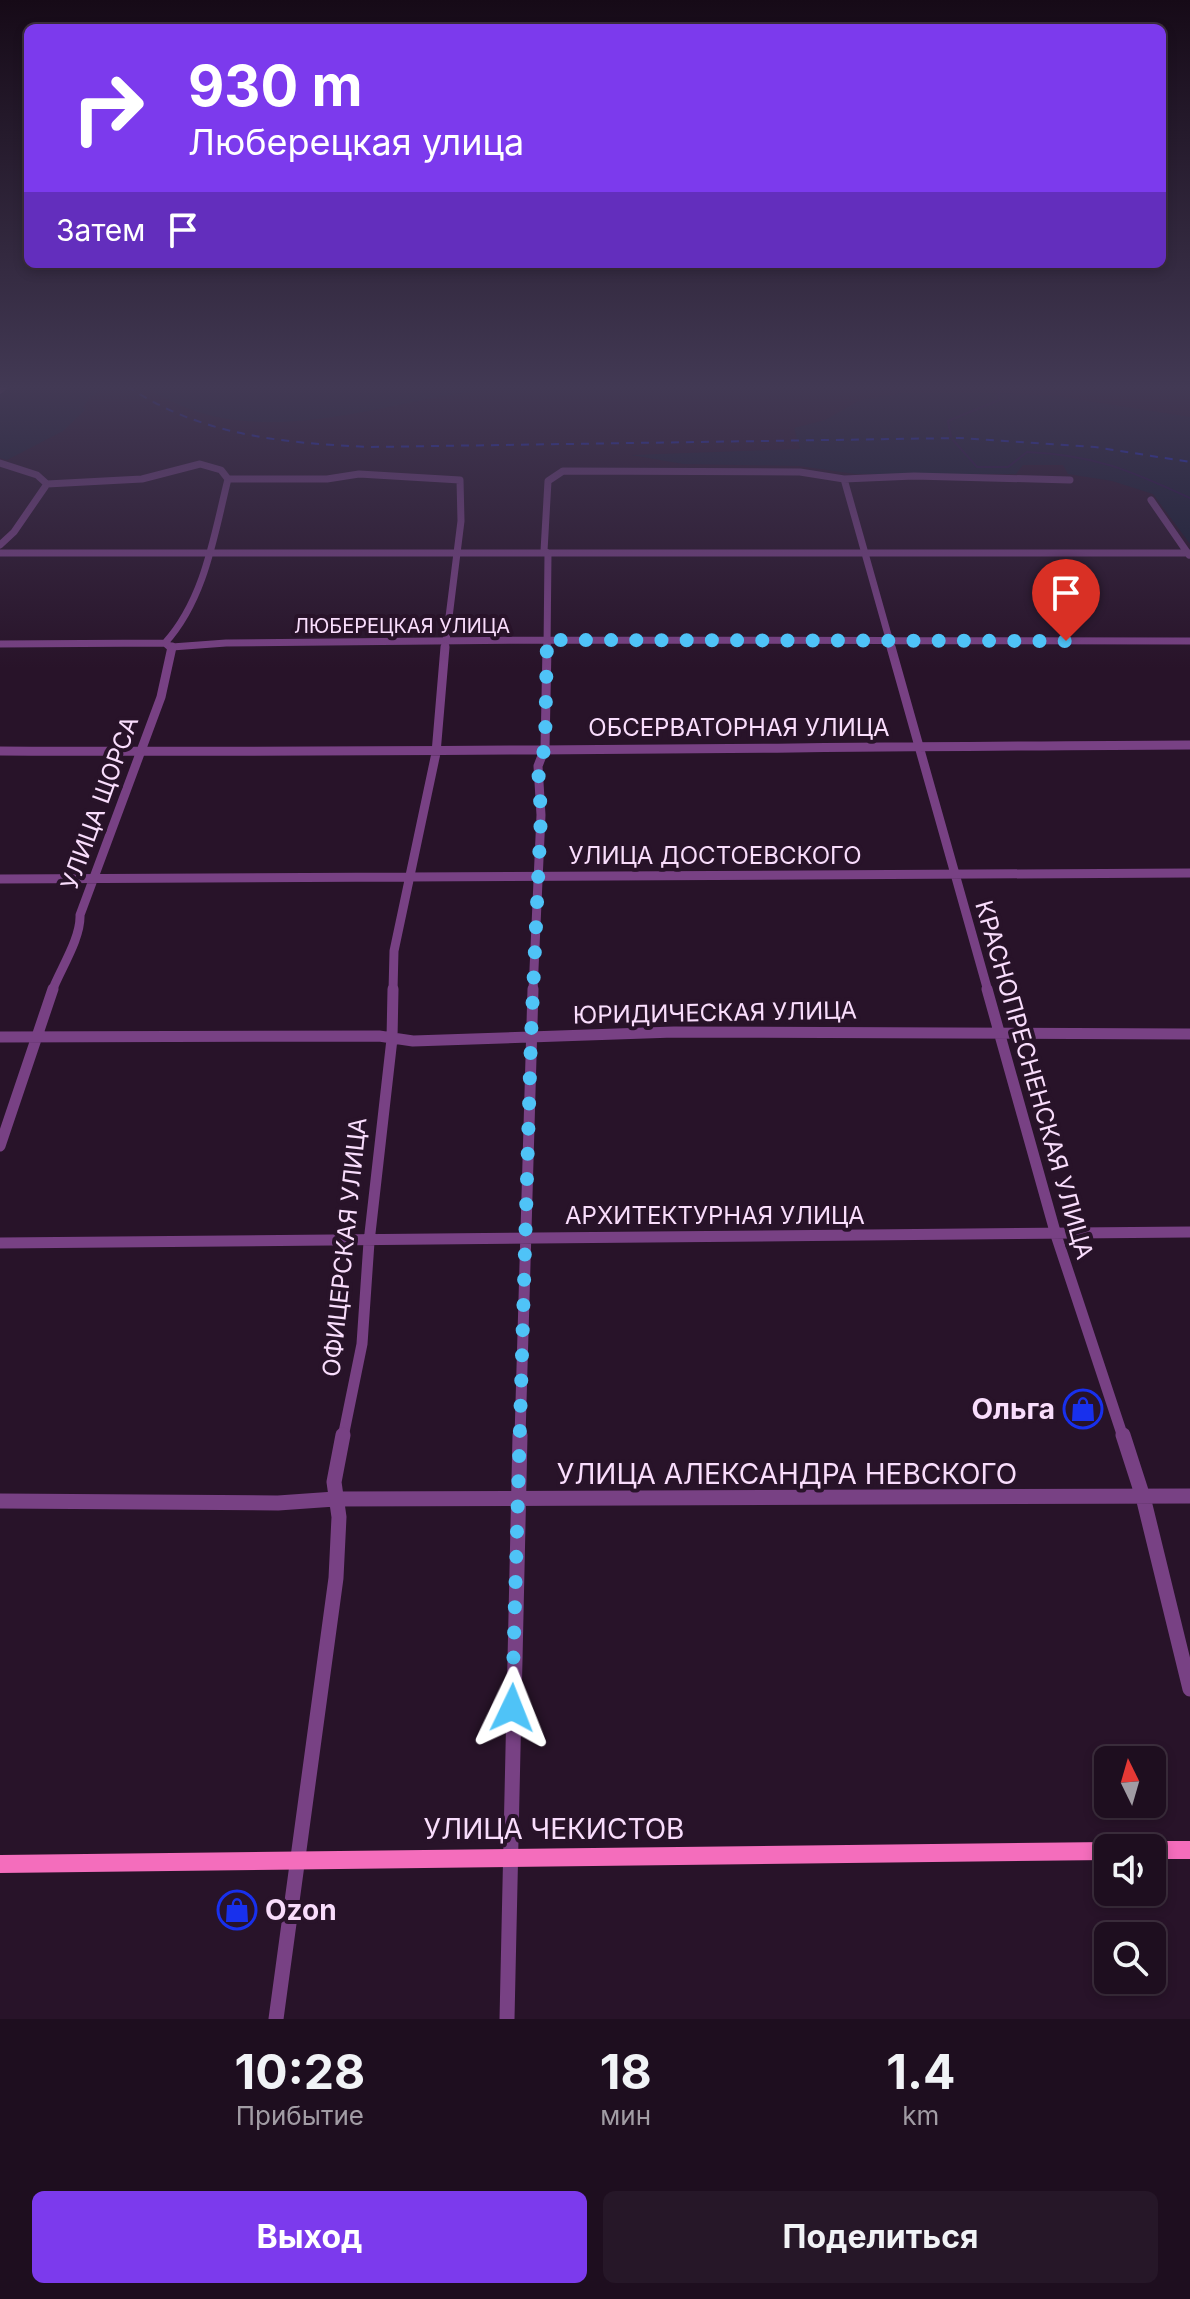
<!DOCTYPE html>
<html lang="ru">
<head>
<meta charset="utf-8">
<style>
  :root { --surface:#1e0e1f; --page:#261728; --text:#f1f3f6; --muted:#a19ca4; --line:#3c2e3d; --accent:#7c3aed }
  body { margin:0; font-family:Inter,sans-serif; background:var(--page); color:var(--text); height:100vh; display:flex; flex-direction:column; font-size:30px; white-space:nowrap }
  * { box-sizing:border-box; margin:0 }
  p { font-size:26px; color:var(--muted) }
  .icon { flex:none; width:44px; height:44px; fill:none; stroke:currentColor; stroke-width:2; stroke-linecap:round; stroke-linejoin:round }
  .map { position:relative; height:2019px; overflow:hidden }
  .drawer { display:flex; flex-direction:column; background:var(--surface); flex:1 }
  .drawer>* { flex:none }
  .guide { position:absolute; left:24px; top:24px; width:1142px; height:244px; border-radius:12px; box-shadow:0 4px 12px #0003,0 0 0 2px var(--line); background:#7c3aed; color:#fff; overflow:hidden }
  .needle { width:52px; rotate:355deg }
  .buttons { position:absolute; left:1094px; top:1746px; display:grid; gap:16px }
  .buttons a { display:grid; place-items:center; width:72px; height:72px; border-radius:12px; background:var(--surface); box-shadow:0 4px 12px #0003,0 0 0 2px var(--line); font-size:40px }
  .pin { position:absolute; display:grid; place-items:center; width:68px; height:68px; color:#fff; margin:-82px -34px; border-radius:50% 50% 50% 0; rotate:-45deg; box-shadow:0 0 8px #0007 }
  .pin .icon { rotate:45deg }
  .me { position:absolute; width:88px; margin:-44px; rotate:2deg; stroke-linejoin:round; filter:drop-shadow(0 0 6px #0008) }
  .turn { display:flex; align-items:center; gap:28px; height:168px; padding:0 32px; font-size:36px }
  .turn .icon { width:104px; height:104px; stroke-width:2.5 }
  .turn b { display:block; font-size:56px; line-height:68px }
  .then { display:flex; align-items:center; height:76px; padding:0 32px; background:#0003; gap:16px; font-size:30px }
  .eta { display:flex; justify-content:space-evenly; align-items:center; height:136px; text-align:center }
  .eta b { font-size:48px; font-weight:700; line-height:56px }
  .primary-button { display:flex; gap:16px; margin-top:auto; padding:16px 32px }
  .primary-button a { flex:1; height:92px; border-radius:12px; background:var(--accent); color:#fff; font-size:32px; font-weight:700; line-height:92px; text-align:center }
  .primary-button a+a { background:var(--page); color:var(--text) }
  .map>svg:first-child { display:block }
  .green { fill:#161d32 }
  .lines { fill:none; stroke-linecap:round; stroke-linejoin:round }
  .stream { stroke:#260f45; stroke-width:2 }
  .minor-far3 { stroke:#784184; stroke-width:7 }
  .minor-far2 { stroke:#784184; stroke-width:9 }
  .minor-far1 { stroke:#784184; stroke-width:11 }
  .minor { stroke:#784184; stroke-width:15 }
  .major { fill:#f46dbc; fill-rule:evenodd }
  .rail { stroke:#1830ed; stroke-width:2; stroke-dasharray:8 7; stroke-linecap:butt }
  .route { stroke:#4fc3f7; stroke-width:14; stroke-dasharray:0 25.2 }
  .labels { text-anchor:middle; stroke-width:8; stroke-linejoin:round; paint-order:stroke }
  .far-street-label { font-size:20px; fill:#f9ddfc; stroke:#281329 }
  .street-label { font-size:24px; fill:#f9ddfc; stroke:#281329 }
  .near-poi-label { font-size:28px; font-weight:bold; fill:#f9ddfc; stroke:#281329; text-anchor:end }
  .near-street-label { font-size:28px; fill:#f9ddfc; stroke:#281329 }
</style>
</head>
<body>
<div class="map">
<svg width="1190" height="2019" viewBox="0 0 1190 2019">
  <rect width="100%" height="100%" fill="#281329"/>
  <path class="green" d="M9 386H99L105 388 90 397 83 408 86 409 63 431 7 460 0 458V393Z
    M147 386H534C513 394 484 389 461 393 369 408 262 445 173 402 164 397 153 394 147 386Z
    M956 392 1050 395 1190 417V544L1153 494 1112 481 1068 474 1063 465H1023L1016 474H855L799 466 683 464 631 455 800 449 794 428 825 420 860 400 903 393Z"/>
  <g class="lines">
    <path class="stream" d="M951 437 948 421 999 400V386
      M953 440 977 467H1008L1027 452C1095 455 1129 470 1190 498"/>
    <path class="minor-far3" d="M0 390 5 386
      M0 463 37 475 47 484 14 532 0 545
      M228 479H327L359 474 460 480 461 521 445 649
      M844 479 892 649
      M47 484 142 479 200 464 221 470 228 479
      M1151 500 1189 555
      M0 553H1190
      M0 644 165 643 172 647 226 643 547 640 1190 641
      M172 649 165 643C205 599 214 535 228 479
      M547 649 548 553 544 551 548 481 563 471 800 472 844 479 914 476 1070 480"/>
    <path class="minor-far2" d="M891 647 988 991
      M0 751C397 753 793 747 1190 745
      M0 879 1190 873
      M52 991C61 968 81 938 80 915L161 697 172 647
      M393 991 394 951 436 753 445 647
      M533 991 541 815 538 766 545 748 547 647"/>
    <path class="minor-far1" d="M987 989 1056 1235 1123 1437
      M0 1037 379 1036 413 1041 674 1032 1190 1034
      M0 1146 53 989
      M0 1243 1190 1232
      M343 1437 362 1344 369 1242 392 1039 393 989
      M520 1437 533 989"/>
    <path class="minor" d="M1123 1435 1143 1497 1190 1689
      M0 1501 278 1503 335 1499 1190 1496
      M276 2019 336 1578 339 1517 334 1482 343 1435
      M507 2019 520 1435"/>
    <path class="major" d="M1152 1841H1190V1859H1152V1848H1143L1145 1843Z
      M1108 1842 1115 1844 1116 1848H1108V1860L0 1873V1855Z"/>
    <path class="rail" d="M127 386C201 436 283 443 370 447L959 438 1095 447 1190 462"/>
  </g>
  <linearGradient id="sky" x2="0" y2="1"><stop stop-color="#160a17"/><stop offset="0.58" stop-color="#423954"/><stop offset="1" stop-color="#423954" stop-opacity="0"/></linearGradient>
  <rect width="1190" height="668" fill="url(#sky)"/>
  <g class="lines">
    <path class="route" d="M512 1708 531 1037 541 815 538 766 545 748 547 640 1066 641"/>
  </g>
  <defs>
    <g id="shop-ring" transform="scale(2)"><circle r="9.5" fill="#281329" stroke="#1830ed" stroke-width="1.5"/><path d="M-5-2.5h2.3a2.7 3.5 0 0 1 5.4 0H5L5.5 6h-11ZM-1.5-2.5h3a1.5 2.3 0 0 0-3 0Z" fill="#1830ed"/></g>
  </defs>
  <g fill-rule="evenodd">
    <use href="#shop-ring" x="1083" y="1409"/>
    <use href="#shop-ring" x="237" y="1910"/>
  </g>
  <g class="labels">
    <g class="far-street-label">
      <text x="402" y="633">ЛЮБЕРЕЦКАЯ УЛИЦА</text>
    </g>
    <g class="street-label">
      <text x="739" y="736">ОБСЕРВАТОРНАЯ УЛИЦА</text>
      <text transform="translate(100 803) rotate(-70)" y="8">УЛИЦА ЩОРСА</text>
      <text x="715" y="864">УЛИЦА ДОСТОЕВСКОГО</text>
      <text transform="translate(715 1013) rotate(-1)" y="8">ЮРИДИЧЕСКАЯ УЛИЦА</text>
      <text transform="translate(1034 1080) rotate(74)" y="8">КРАСНОПРЕСНЕНСКАЯ УЛИЦА</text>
      <text x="715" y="1224">АРХИТЕКТУРНАЯ УЛИЦА</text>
      <text transform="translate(345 1247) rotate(-84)" y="8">ОФИЦЕРСКАЯ УЛИЦА</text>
    </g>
    <g class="near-poi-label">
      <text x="1055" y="1419">Ольга</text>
      <text x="265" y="1920" text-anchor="start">Ozon</text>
    </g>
    <g class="near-street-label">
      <text x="787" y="1484">УЛИЦА АЛЕКСАНДРА НЕВСКОГО</text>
      <text x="554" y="1839">УЛИЦА ЧЕКИСТОВ</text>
    </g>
  </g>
</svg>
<div class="buttons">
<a><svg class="needle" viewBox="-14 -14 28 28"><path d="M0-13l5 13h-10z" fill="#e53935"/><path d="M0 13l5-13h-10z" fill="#a19ca4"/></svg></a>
<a><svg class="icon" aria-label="sound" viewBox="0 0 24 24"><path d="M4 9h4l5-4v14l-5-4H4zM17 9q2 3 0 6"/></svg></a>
<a><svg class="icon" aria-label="search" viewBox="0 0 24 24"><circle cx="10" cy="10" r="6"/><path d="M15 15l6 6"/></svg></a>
</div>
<div class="pin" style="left:1066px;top:641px;background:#d93025"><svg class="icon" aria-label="arrive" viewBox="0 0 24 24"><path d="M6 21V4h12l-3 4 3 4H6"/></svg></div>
<svg class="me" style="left:512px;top:1708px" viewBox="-20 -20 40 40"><path d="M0-17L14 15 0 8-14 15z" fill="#4fc3f7" stroke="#fff" stroke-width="4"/></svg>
<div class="guide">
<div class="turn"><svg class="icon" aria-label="right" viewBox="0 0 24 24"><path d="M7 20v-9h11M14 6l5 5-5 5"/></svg><div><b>930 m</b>Люберецкая улица</div></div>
<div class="then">Затем<svg class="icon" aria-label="arrive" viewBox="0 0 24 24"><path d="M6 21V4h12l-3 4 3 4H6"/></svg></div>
</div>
</div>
<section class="drawer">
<div class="eta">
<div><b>10:28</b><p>Прибытие</p></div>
<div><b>18</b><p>мин</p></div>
<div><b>1.4</b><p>km</p></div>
</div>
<div class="primary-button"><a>Выход</a><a>Поделиться</a></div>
</section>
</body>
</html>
